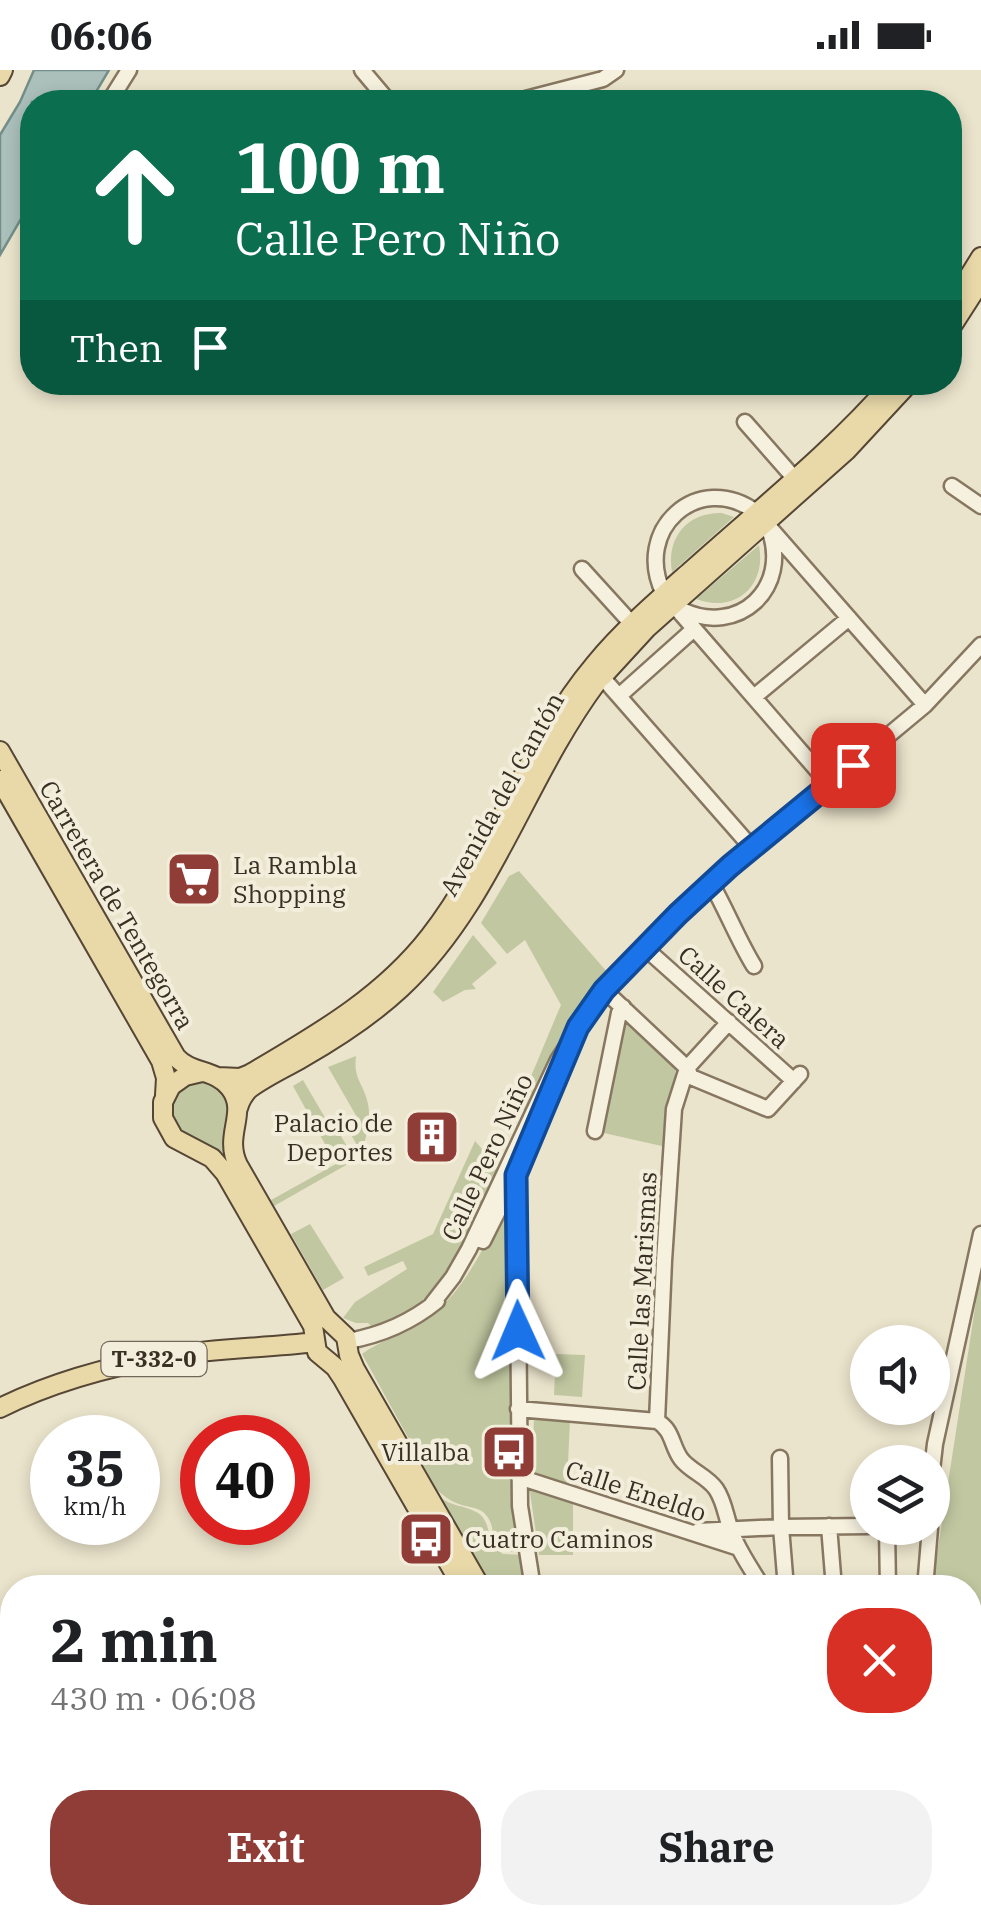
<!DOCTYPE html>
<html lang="en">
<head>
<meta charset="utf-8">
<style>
  :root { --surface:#fff; --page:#f2f2f2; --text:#202124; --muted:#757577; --accent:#903c37 }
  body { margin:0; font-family:"IBM Plex Serif",serif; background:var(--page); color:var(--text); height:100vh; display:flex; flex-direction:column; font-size:38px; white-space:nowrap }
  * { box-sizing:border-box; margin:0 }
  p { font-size:32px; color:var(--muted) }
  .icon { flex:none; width:55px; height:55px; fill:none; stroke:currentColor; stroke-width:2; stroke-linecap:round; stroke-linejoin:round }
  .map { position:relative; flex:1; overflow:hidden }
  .drawer { position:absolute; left:0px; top:1505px; width:982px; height:350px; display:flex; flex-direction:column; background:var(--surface); border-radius:40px 40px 0 0; box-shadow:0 5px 15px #0003 }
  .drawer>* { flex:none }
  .top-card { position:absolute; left:20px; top:20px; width:942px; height:305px; border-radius:40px; box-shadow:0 5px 15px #0003; background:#0b6e4f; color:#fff; overflow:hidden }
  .fabs { position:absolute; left:850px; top:1255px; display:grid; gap:20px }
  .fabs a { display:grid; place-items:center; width:100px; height:100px; border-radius:50%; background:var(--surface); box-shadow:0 5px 15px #0003; font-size:50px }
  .speed { position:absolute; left:30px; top:1345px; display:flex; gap:20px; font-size:50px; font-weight:700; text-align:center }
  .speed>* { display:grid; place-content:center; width:130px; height:130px; border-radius:50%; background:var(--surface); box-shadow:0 5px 15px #0003; line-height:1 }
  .speed small { font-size:25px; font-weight:400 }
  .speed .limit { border:15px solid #d22; background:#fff; color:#111 }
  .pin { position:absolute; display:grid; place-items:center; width:85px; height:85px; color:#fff; margin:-42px; border-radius:20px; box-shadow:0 5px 15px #0006 }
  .me { position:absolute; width:110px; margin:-55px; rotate:359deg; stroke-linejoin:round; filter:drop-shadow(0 0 8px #0008) }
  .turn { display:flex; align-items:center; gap:35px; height:210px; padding:0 50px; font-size:45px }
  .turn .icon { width:130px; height:130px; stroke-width:2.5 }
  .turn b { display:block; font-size:70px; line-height:85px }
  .then { display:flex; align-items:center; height:95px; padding:0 50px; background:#0003; gap:20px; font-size:38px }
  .round { display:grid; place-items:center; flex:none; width:105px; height:105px; border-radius:40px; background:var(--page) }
  .headline { display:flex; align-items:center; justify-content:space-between; height:170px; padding:0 50px }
  h1 { font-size:60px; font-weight:800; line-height:75px }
  .action { display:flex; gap:20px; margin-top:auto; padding:20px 50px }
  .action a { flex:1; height:115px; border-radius:40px; background:var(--accent); color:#fff; font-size:40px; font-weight:800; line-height:115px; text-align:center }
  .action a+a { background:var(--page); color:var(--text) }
  .status { display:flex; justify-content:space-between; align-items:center; height:70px; padding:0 50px; background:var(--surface); direction:ltr }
  .status svg { height:28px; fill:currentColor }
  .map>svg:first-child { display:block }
  .green { fill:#c1c8a1 }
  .water { fill:#acc0bb; stroke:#738e89; stroke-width:2.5 }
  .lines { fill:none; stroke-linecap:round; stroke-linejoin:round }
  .minor-casing { stroke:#877761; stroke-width:19 }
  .major-casing { stroke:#554635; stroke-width:22 }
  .minor { stroke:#f6f1df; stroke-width:14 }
  .major { stroke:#e9d9a9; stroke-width:18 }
  .route-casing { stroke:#114b97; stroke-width:25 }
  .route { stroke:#1a73e8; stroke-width:18 }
  .labels { text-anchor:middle; stroke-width:8; stroke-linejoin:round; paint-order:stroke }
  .shield { fill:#f3eedb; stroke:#71685a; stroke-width:2.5 }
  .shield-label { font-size:22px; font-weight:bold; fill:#392f23 }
  .street-label { font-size:25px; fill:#392f23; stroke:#f3eedb }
  .poi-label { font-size:25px; fill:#392f23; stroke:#f3eedb; text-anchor:start }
</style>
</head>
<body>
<div class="status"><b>06:06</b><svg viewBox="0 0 49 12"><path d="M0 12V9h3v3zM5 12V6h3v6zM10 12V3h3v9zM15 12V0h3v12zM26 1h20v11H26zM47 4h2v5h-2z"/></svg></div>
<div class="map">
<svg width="981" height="1855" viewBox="0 0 981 1855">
  <rect width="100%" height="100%" fill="#ebe4cc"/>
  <path class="green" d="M722 443 734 447 672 502C666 468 687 442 722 443Z
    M759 475C767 516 735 544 696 529Z
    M0 681 176 987 229 1016 234 1087 225 1103 171 1065 167 1014 0 710Z
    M519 801 608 903C571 943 551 992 529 1041L517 1038C533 1004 546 969 561 935L525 870 507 884 481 853 509 806Z
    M473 865 497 893 472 914 476 919 465 920 443 932 433 922Z
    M619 943 675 995 676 1014 666 1077 595 1061Z
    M356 986C353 1010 364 1013 368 1034 371 1048 367 1062 364 1075L358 1077 346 1056 358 1049 328 997Z
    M303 1010 334 1063 338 1061 355 1090 274 1136 271 1130 336 1094 293 1016Z
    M475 1071 501 1100C473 1163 447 1238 372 1257L368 1253H356L343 1248 355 1232 407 1199 403 1191 368 1206 364 1197 433 1164Z
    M505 1143 509 1147 511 1351 506 1362V1395L511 1407 512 1436 526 1482C477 1484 504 1460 483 1442 476 1437 466 1437 459 1434 450 1431 444 1426 437 1420L362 1284C379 1271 399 1267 417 1256 459 1230 479 1186 501 1145Z
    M310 1154 344 1208 323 1220 291 1164Z
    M981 1199V1822L970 1824V1518L932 1517Z
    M556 1284 585 1285 582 1327 554 1325Z
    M534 1347 570 1350 567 1415 532 1403Z
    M529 1415 573 1430V1485H539Z
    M434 1422C450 1438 463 1434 478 1443 493 1453 484 1471 503 1484L526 1485 529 1517H463Z
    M547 1843H642L649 1855H556Z
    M669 1843H751L758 1855H676Z"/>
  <path class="water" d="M34 0H109L90 32H32V130L0 185V65L20 32Z"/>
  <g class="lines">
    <g class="minor-casing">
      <path id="minor" d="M362 0 389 32
        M109 32 129 0
        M514 32 603 9 616 0
        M745 352 795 409
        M952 416 981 436
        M582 499 632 554
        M682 540C739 567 791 518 769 459
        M597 611 602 607 752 778
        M619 626 694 559
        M754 627 849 548
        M830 715 664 524C632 460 698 400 756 442L925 635
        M711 813C727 841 738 870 754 896
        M644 877 794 1011
        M604 920 687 998 691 1007 768 1039 800 1004
        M595 1061 619 943 623 937
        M518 1090 514 1098 517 1110 520 1436 533 1518
        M483 1171 514 1109
        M432 1234 453 1207 469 1179 558 990 604 920 659 862 711 813 925 635 981 575
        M348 1271C382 1265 410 1253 437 1231
        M518 1339 657 1351
        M657 1351 664 1191 674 1039 687 998 729 952
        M657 1351C673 1360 671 1375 681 1389 690 1401 707 1406 716 1419 725 1432 726 1449 732 1463 739 1482 752 1500 763 1518
        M780 1388 781 1457 786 1518
        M932 1400 935 1374 981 1164
        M519 1407 739 1478
        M829 1456 834 1518
        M887 1458 888 1518
        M698 1461 781 1457 868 1456
        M925 1518 930 1458
        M376 1848 400 1851 403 1855"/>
    </g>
    <g class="major-casing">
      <path id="major" d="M0 6 3 0
        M950 237 981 187
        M950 259 981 211
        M602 607 647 558 847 380 910 312
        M0 681 176 987C191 1004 216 999 230 1018 249 1043 223 1064 238 1095L326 1248 346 1267 349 1285 355 1299 481 1518
        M0 710 161 991 166 1008 165 1025
        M202 1002 185 1006 171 1016 163 1032V1048L174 1068 212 1088 225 1103 313 1256 317 1282 335 1297 343 1309 463 1518
        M218 1007 240 1008 250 1004C316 965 382 928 430 866 495 782 526 676 595 594 624 559 659 529 693 499 761 438 833 381 893 312
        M238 1038C240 1031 243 1025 249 1019 265 1007 285 998 302 988 337 968 371 946 401 918 492 833 524 710 597 612
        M0 1338C52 1312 112 1296 169 1286 217 1278 267 1278 315 1272
        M655 1842 662 1855
        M373 1855 378 1842"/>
    </g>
    <use href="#minor" class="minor"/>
    <use href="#major" class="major"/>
  </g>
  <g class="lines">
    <g class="route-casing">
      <path id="route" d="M518 1261 516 1105 578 957 604 920 678 844 730 796 853 695"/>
    </g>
    <use href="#route" class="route"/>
  </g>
  <defs>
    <g id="supermarket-square" transform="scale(2.875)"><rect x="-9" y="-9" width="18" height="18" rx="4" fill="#903c37" stroke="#f3eedb"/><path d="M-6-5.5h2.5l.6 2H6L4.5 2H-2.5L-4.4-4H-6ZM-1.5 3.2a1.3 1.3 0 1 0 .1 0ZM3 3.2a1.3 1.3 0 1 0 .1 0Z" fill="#fff"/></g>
    <g id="building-square" transform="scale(2.875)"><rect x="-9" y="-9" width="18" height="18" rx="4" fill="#903c37" stroke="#f3eedb"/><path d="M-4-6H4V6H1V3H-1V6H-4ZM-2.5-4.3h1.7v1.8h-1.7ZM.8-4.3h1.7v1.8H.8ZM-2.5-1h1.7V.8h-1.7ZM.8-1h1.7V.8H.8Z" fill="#fff"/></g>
    <g id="bus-square" transform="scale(2.875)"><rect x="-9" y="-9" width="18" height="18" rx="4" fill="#903c37" stroke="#f3eedb"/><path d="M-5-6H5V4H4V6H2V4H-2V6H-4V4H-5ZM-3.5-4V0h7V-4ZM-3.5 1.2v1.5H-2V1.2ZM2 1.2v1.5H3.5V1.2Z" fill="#fff"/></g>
  </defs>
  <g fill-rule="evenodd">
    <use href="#supermarket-square" x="194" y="809"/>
    <use href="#building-square" x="432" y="1067"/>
    <use href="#bus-square" x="509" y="1382"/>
    <use href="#bus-square" x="426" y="1469"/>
  </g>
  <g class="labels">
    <rect class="shield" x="101.5" y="1272" width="105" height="34" rx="8"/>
    <g class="shield-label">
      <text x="154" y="1297">T-332-0</text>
    </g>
    <g class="street-label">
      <text transform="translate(502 724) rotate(-61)" y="9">Avenida del Cantón</text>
      <text transform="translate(117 835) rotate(60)" y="9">Carretera de Tentegorra</text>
      <text transform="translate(734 927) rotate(42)" y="9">Calle Calera</text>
      <text transform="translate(487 1087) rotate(-65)" y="9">Calle Pero Niño</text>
      <text transform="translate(642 1211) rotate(-87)" y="9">Calle las Marismas</text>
      <text transform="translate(636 1421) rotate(18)" y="9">Calle Eneldo</text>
    </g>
    <g class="poi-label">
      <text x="233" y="804">La Rambla<tspan x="233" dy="29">Shopping</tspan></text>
      <text x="393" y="1062" text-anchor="end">Palacio de<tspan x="393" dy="29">Deportes</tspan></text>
      <text x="470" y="1391" text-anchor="end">Villalba</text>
      <text x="465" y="1478">Cuatro Caminos</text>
    </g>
  </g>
</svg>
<div class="fabs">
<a><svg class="icon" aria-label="sound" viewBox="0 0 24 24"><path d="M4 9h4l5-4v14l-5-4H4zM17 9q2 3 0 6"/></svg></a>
<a><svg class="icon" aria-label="layers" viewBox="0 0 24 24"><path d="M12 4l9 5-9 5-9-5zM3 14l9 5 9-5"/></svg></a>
</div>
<div class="speed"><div>35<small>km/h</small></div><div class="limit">40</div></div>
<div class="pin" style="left:853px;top:695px;background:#d93025"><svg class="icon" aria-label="arrive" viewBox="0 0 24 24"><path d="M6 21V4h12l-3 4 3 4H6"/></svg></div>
<svg class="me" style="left:518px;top:1261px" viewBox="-20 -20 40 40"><path d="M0-17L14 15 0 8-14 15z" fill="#1a73e8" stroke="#fff" stroke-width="4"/></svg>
<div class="top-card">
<div class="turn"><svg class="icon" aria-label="ahead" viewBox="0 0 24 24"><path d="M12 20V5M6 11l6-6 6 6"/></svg><div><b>100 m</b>Calle Pero Niño</div></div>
<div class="then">Then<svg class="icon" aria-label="arrive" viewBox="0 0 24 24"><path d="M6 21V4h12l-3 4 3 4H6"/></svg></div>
</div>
<section class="drawer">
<div class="headline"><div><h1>2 min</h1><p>430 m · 06:08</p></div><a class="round" style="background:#d93025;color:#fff"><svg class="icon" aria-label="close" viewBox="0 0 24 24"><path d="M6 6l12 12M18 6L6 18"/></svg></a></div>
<div class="action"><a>Exit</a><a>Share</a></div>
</section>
</div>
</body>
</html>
